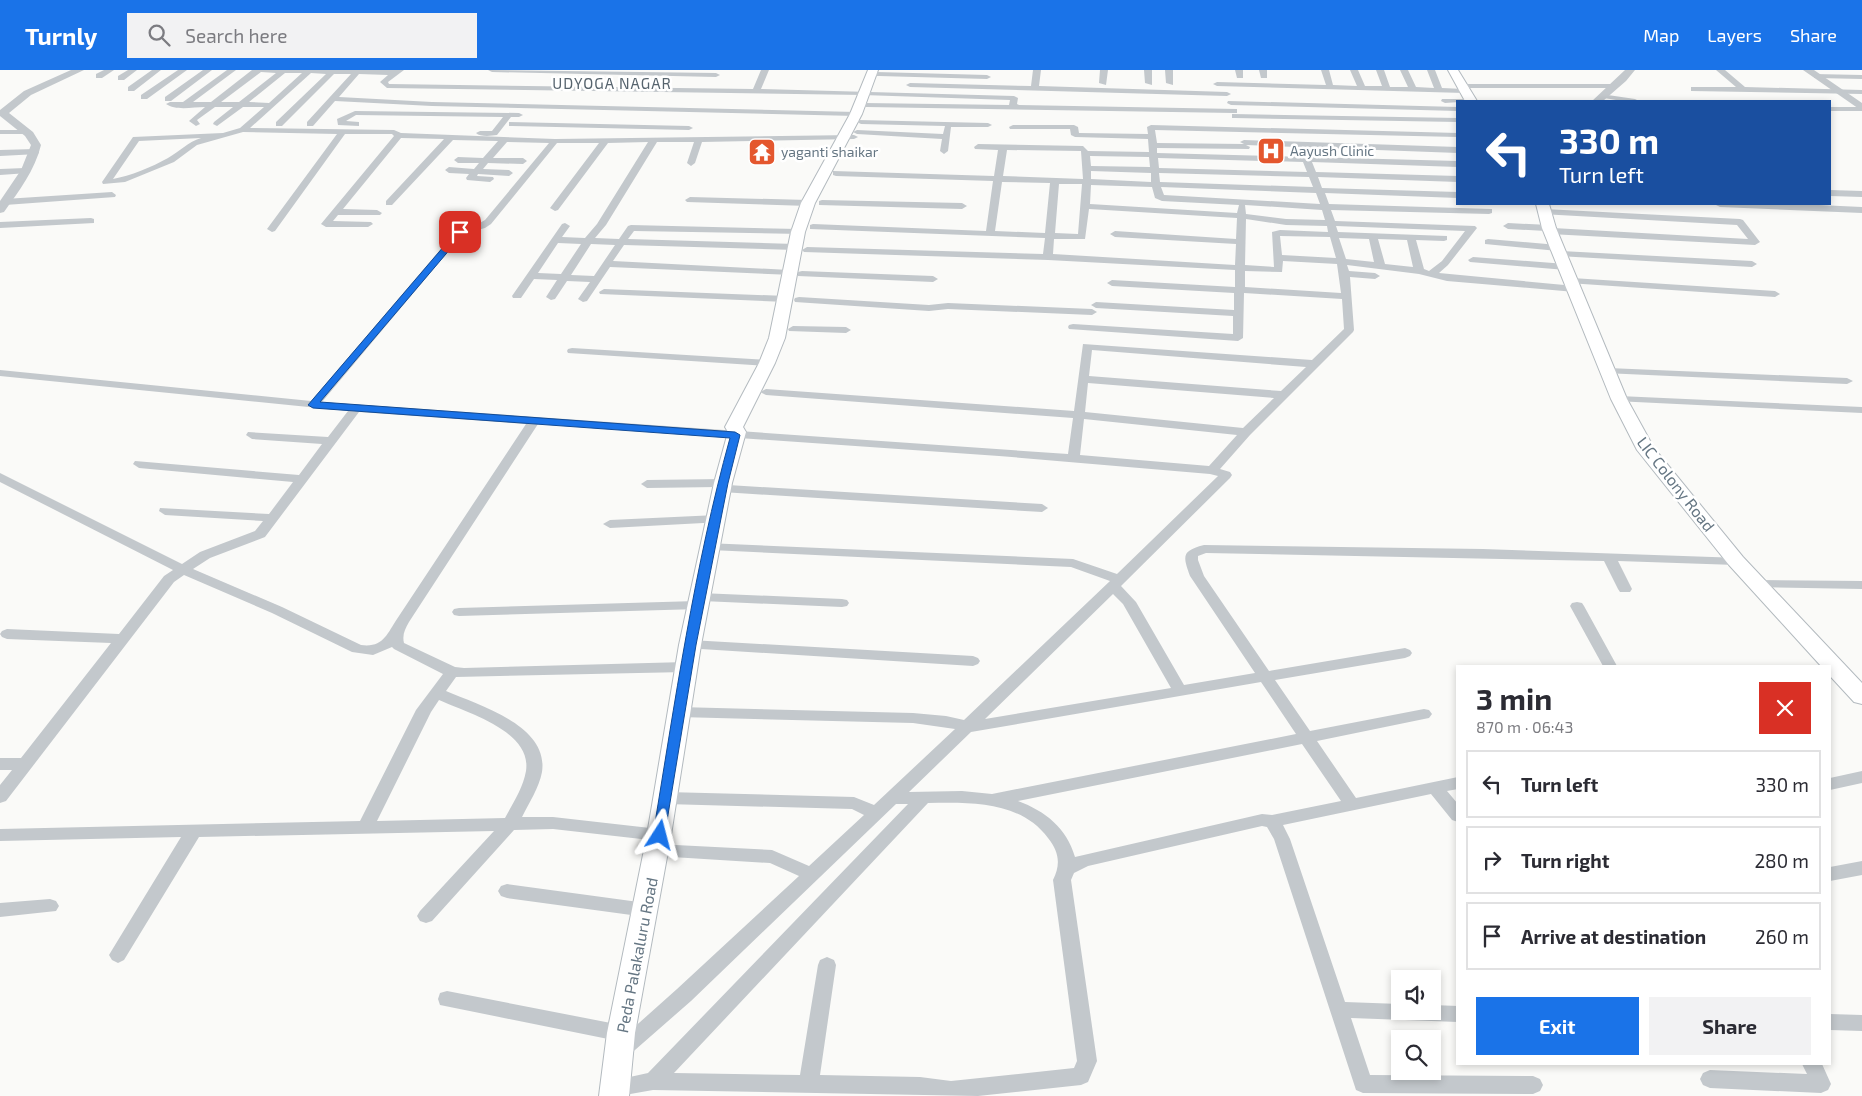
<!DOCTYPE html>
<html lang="en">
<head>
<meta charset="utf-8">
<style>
  :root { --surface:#fff; --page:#f2f2f3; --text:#2b2b33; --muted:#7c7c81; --line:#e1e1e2; --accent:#1a73e8 }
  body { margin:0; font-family:"Exo 2",sans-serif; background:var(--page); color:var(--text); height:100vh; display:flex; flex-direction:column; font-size:19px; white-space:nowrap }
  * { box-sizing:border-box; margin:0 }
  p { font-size:16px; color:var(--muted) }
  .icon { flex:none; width:28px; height:28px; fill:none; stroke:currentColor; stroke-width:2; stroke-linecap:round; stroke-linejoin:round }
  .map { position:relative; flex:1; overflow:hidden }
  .panel { position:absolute; left:1456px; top:595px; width:375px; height:400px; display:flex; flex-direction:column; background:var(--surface); border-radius:0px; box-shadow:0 2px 8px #0003 }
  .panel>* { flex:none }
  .guide { position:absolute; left:1456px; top:30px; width:375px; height:105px; border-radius:0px; box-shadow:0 2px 8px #0003; background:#1a4fa0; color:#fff; overflow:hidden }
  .buttons { position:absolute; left:1391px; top:900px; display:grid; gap:10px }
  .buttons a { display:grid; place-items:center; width:50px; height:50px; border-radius:0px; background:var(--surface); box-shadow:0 2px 8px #0003; font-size:25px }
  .pin { position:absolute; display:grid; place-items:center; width:42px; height:42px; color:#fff; margin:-21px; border-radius:10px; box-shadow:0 2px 8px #0006 }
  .me { position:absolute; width:55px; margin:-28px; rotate:9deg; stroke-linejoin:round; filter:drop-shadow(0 0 4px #0008) }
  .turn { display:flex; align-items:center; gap:18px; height:105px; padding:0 20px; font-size:22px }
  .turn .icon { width:65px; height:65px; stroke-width:2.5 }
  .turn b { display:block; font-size:35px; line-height:42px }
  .round { display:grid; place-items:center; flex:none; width:52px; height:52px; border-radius:0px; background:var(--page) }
  .summary { display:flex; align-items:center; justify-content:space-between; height:85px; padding:0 20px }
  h1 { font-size:30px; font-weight:700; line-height:38px }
  .action { display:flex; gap:10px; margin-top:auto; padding:10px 20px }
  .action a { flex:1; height:58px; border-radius:0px; background:var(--accent); color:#fff; font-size:20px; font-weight:700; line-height:58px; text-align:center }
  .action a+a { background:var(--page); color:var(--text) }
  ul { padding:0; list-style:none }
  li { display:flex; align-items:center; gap:15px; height:68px; margin:0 10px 8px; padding:0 10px; border:2px solid var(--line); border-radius:0px }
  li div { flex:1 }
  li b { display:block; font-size:19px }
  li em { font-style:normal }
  header { display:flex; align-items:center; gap:30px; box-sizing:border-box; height:70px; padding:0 25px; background:var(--accent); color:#fff }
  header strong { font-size:24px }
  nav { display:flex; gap:28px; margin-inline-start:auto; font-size:18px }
  .search { width:350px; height:45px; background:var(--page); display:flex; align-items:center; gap:12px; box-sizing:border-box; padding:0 18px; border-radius:0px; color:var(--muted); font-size:19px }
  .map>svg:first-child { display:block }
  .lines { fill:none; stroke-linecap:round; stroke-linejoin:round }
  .secondary-casing { stroke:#b3babf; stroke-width:2 }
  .minor { fill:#c3c8cc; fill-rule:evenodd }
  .tertiary { fill:#c3c8cc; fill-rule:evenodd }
  .secondary { fill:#fff; fill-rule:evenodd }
  .route { fill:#1a73e8; stroke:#114b97 }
  .labels { text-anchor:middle; stroke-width:5; stroke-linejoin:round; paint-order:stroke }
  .far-poi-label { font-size:14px; fill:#657683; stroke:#fff; text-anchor:start }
  .far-neighbourhood-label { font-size:15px; letter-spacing:1px; fill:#57646e; stroke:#fff }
  .street-label { font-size:16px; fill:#657683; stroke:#fff }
</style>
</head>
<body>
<header>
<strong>Turnly</strong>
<div class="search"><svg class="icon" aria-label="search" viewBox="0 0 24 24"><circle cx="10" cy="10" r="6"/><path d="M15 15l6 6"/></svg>Search here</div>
<nav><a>Map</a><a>Layers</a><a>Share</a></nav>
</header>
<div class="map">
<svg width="1862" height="1026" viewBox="0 0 1862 1026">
  <rect width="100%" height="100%" fill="#fafaf8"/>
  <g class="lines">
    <g class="secondary-casing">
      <path id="secondary" d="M868 0H878L862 44 815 133 805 162 785 268 775 293 743 357 746 362 732 413 701 575 671 765 635 963 629 1026H599L607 963 647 765 679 575 714 413 728 362 725 357 759 293 769 268 791 162 801 133 850 44Z
        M1448 0H1458L1477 31H1465Z
        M1536 134H1549L1556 158 1627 329 1654 378 1743 487 1862 613V634L1854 632 1830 606V596H1821L1729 495 1637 380 1611 329 1542 158Z"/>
    </g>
    <path class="minor" d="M104 0H114L102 8H96V4Z
      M128 0H137L124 10H118V6Z
      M152 0H161L134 21H128V17Z
      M178 0H187L147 29H141V25Z
      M203 0H212L171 31H165V27Z
      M227 0H236L193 32H211L252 0H404L388 12 389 14 753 19 761 0H769L761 19 1014 26 1018 28 1017 34 1019 35 1237 39V43H1234L867 37H864V33L1009 35 1010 30 863 25 387 18 380 12 388 5 359 4 339 27 432 32 856 42 860 44 856 46 432 36 335 31 313 56H307V52L351 4H334L282 56H276V52L326 4 311 3 250 58 394 60 401 63 555 69 854 65 858 67 854 69 702 72 695 93 691 96 687 93 694 72H657L606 155 595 168 619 169 628 156 631 155 798 159 803 162 801 164 634 161 628 169 795 174 800 177 795 180 624 175 613 191 789 200 794 203 793 205 610 197 587 231 583 232 578 229 590 212 567 211 555 229 551 230 546 227 557 210 534 209 521 228H513L512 226 562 154 565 153 570 156 562 167 585 168 597 154 648 72 608 73 558 140 555 141 550 138 599 73H557L491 154 485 158 463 164 322 332 1068 384 1073 348 766 325 760 322 766 319 1074 341 1083 274 1312 290 1344 259 1342 229 1244 223 1243 268 1238 271 1069 259 1068 257 1069 255 1073 254 1233 264V246L1096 238 1091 235 1096 232 1234 240V223L1112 216 1107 213 1112 210 1235 217V200L1048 190 804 182 802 180 807 177 1043 184 1045 168 810 159V155L813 154 986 161 993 111 836 106 833 105V101L994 106 998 80 975 79 974 77 978 74 1083 76 1088 81 1149 82 1148 69 1075 67 1071 65 1070 59H1010L1009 57 1013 55H1074L1078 57 1079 63 1148 64 1147 57 1151 55 1458 63V67L1155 60 1157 73 1244 74 1240 72 1244 70 1458 77V83L1246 75 1250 77 1249 79 1157 78V83L1458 91V97L1312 92 1316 102 1458 106V112L1318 107 1322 118 1458 122V128L1325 123 1329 134 1492 139V143L1489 144 1331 140 1335 151 1475 156 1477 158 1448 195 1439 203 1575 216 1580 219 1575 222 1447 211 1419 204 1347 195 1349 201 1375 203 1380 206 1375 209 1350 207 1354 260 1353 262 1250 365 1220 399 1230 402 1232 405 1230 408 1121 516 1136 532 1184 615 1255 603 1190 506C1183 486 1181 481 1204 475L1483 479 1741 488 1743 491 1741 494 1736 495 1618 491 1632 519 1630 522H1620L1618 519 1604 491 1206 483 1198 486V490L1204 506 1269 601 1405 578 1410 580 1412 583 1410 586 1405 588 1275 610 1310 661 1424 639 1429 640 1432 644 1429 648 1424 649 1317 671 1356 728 1458 707V719L1447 721 1458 734V752L1452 750 1431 724 1283 755 1290 769 1345 932 1400 934V941H1432V935L1458 936V952L1351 948 1370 1005 1533 1006 1540 1009 1543 1015 1540 1021 1533 1024 1363 1023 1356 1020 1274 769 1267 757 1262 756 1088 796 1074 803 1071 810 1097 991 1088 1012 1081 1015 978 1026 653 1020 619 1026 607 1024 604 1018 607 1012 648 1003 908 734H896L691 931 627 987 620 990 613 987 610 981 618 971 440 935 438 929 440 923 447 921 621 955 628 957 630 961 677 919 799 806 770 793 656 786 650 785 647 780 650 775 656 774 772 780 809 796 864 745 852 739 666 734 660 732 658 728 660 724 666 722 854 727 874 735 955 659 913 653 679 647 674 646 671 642 674 638 679 637 913 643 946 646 964 650 1110 511 1071 497 711 480 704 476 706 473 1073 489 1117 504 1218 406 1210 404 999 386 538 354 409 552C405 559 402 565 404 573L455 597 464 598 686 592 691 594 693 597 691 600 686 602 456 607 446 621C478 635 549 655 542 702 539 718 529 733 522 747H553L659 759 665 761 667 765 665 769 659 771 553 759 514 760 432 851 426 853 420 851 417 846 420 841 494 761 199 767 124 890 118 893 112 890 109 885 112 880 181 767 0 771V759L360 751 416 640 443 604 394 579 392 577 373 585 352 582 272 543 184 505 174 512 6 731 0 733V715L12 700H0V688H21L111 573 7 569 2 567 0 564 2 561 7 559 119 564 164 506 173 500 0 412V403L182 494 200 482 255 461 263 451 165 445 159 441 160 438 269 444 293 412 139 398 133 394 135 391 299 405 322 374 252 369 246 365 248 362 328 367 348 341 0 306V300L311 331 457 160 478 154 485 150 549 73 507 72 493 88H523L527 91 523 94 488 93 483 99 509 100 513 103 509 106 478 104 477 106 493 107 494 109 490 112 467 110 466 108 469 104 449 103 445 100 449 97 474 99 479 93H458L454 90 458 87 483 88 498 71 453 70 392 135H386V131L444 69 401 68 343 139 377 140 382 143 380 145H338L333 151 371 152 373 154 368 157H326L321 154 394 66 392 64H345L275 161 272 162 267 159 337 64 243 62 197 75 174 92 125 112 103 114 102 112 133 67 223 63 240 58 264 37H243L217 56 213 54 214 52 233 37H215L197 50 200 54 196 56 189 51 205 37C193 37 176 41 166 34L170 32H183ZM261 2 276 3 239 32H221ZM285 3H302L269 33 249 32ZM201 68C188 72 180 81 168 88 152 97 130 106 113 109L139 71ZM1007 80 1081 81 1083 109 1003 106ZM1090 86 1149 87 1150 97 1091 96ZM1158 88 1303 92 1307 102 1159 98ZM1091 101 1151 103V112L1091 109ZM1159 103 1309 107 1313 117 1160 112ZM1002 112 1050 113 1045 163 995 161ZM1059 114H1082L1078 164 1055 163ZM1091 115 1152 117 1155 128 1162 131 1239 135 1237 143 1090 134ZM1161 117 1316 123 1320 134 1164 125ZM1245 135 1322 140 1325 150 1286 149 1246 144ZM1089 139 1237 148 1236 169 1115 161 1110 164 1115 167 1236 174 1235 195 1053 184 1054 169H1085ZM1246 149 1286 155 1327 156 1328 162 1280 160 1272 162 1274 197 1245 195ZM1336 156 1465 161 1442 191 1429 201 1424 199 1416 170 1444 171 1447 170V166L1338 162ZM1280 166 1330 167 1336 188 1282 185ZM1339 168 1369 169 1374 192 1346 189ZM1378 169 1407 170 1413 197 1385 194ZM558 173 581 174 561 204 538 203ZM591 174 615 175 594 206 571 205ZM1283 191 1337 194 1341 223 1245 217V201L1282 202ZM1092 280 1306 297 1281 321 1089 306ZM1088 313 1274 328 1243 358 1085 342ZM359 342 526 354 397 549C387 564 383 578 361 575L282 537 193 499 210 488 265 467ZM1084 349 1237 365 1209 396 1080 385ZM1113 524 1123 534 1171 618 985 649ZM1261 612 1296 664 992 724 962 721 909 722 971 662ZM439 630C468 643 532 661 526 701 523 718 513 733 505 748L377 751 431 642ZM1302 674 1341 731 1272 745 1262 744 1075 787C1067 758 1045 741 1018 731ZM928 733C970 732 1021 731 1048 768 1059 782 1061 794 1053 810L1077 991 1074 998 951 1011 920 1007 820 1005 836 895 834 890 827 887 820 890 818 895 800 1005 674 1003Z
      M488 0 716 3 720 5 716 7 492 2Z
      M1033 0H1041L1039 16 1227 22 1231 24 1227 26 910 17 906 15 910 13 1031 16Z
      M1100 0H1108L1106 15 1099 13Z
      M1144 0H1152V15L1145 13Z
      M1165 0H1173V15L1166 13Z
      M1235 0H1243V8H1237Z
      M1259 0H1267V8H1261Z
      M1321 0H1329L1333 15 1357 16 1350 0H1358L1365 16H1382L1376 0H1384L1390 17H1408L1400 0H1408L1416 17 1434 18 1427 0H1435L1442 18 1464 19 1468 21 1464 23 1217 16 1213 14 1217 12 1326 15Z
      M1716 0H1725L1745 17 1862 20V24L1691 21V17H1736Z
      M876 2 987 5 991 7 987 9 879 6H876Z
      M1814 4 1862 5V9L1817 8H1814Z
      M1458 14H1615L1619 16 1615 18H1458Z
      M1601 24 1635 29 1639 31H1622L1604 28H1601Z
      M1442 29H1469L1473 31 1445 33 1441 31Z
      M1228 31 1458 37V41L1231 35 1227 33Z
      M1830 37H1862V41H1830Z
      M355 41 519 43 523 45 519 47H511L497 65C491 66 480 67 476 63L480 61H492L503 47 356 45 346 51 359 52V56L338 55 337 49Z
      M1232 44 1458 48V52L1235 48H1232Z
      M858 50 988 53 992 55 988 57H951L948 81 944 84 940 81 942 69 857 64 853 62 857 60 943 64 945 56 861 54 857 52Z
      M509 52 689 56 693 58 689 60 512 56H509Z
      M0 60H26L30 62 26 64H0Z
      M35 79 39 82 38 84 0 86V80Z
      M25 98 28 99V103L0 105V99Z
      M1830 120 1862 121V127L1830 126Z
      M112 122 116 125 115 127 5 135 0 132 5 129Z
      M690 127 808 130 813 133 808 136 687 132 685 130Z
      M822 130 962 133 967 136 962 139 819 135V131Z
      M1544 139 1740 149 1743 150 1760 172 1755 175 1550 164 1546 161 1508 159 1503 156 1508 153 1549 155 1553 158 1748 169 1737 155 1541 144V140Z
      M91 148 94 149V153L0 158V152Z
      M1488 169 1558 175 1563 178 1558 181 1485 174V170Z
      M1561 181 1752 191 1757 194 1752 197 1558 186V182Z
      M1473 187 1566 194 1571 197 1566 200 1470 192 1468 190Z
      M802 201 933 206 938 209 933 212 798 206V202Z
      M1572 208 1775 221 1780 224 1775 227 1568 213V209Z
      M604 219 786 226 791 229 786 232 600 224 599 222Z
      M799 227 929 235 948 233 1092 239 1097 242 1092 245 948 239 929 241 795 232 794 230 795 228Z
      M793 256 846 257 851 260 846 263 789 261 788 259Z
      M572 278 767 290 773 293 767 296 568 283 567 281 568 279Z
      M1608 298 1847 308 1853 311 1847 314 1604 303 1602 301Z
      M1619 326 1862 337V343L1615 331 1613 329 1615 327Z
      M723 409 727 410 728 415 1042 434 1048 438 1042 442 722 422 718 421 717 417 647 418 641 414 647 410Z
      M717 445 723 449 722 452 610 458 603 454 610 450Z
      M1757 510 1862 511V519L1752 517 1750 514 1752 511Z
      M700 523 842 529 847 530 849 533 847 536 842 537 702 531 706 535 704 538 699 539 459 546 454 545 452 542 454 539 459 538 697 531 693 527 695 524Z
      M1577 532 1582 533 1584 536 1617 596H1603L1570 536 1572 533Z
      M690 570 973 586 978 588 980 591 978 594 973 596 685 578 683 575 685 572Z
      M1862 701V713L1830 720V708Z
      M1862 791V805L1830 811V797Z
      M507 814 646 833 652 835 655 840 652 845 646 847 507 828 501 826 498 821 501 816Z
      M50 829 56 831 59 836 56 841 0 847V833Z
      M1830 944 1862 945V961L1830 960Z
      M1802 994H1822L1831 1014 1828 1020 1821 1023 1710 1018 1703 1015 1700 1009 1703 1003 1710 1000 1807 1004Z"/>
    <path class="tertiary" d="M71 0H84L31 25 9 43 33 62 41 75C35 100 19 121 4 142L0 143V131L21 100 31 75 25 66 0 46V40L24 21Z
      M1625 0H1635L1626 11 1603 31H1592Z
      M1803 0H1814L1862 33V41Z
      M1714 134H1797L1862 137V143L1720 137Z"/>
    <use href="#secondary" class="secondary"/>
  </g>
  <path class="route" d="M460 160 464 162 463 164 320 332 735 362 740 365 728 413 696 575 664 769 660 771 655 769 653 765C675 632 694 498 730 368L313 338 308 335 457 161Z"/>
  <defs>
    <g id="hospital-square" transform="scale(1.4375)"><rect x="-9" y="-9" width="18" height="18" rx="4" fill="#e4572e" stroke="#fff"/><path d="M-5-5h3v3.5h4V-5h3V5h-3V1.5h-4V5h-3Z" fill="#fff"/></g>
    <g id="temple-square" transform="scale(1.4375)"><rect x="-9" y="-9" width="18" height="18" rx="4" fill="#e4572e" stroke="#fff"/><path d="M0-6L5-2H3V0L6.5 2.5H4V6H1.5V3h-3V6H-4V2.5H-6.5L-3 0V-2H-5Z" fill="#fff"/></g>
  </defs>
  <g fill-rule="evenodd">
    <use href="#hospital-square" x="1271" y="81"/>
    <use href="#temple-square" x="762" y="82"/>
  </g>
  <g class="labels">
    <g class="far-poi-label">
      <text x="1290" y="86">Aayush Clinic</text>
      <text x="781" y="87">yaganti shaikar</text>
    </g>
    <g class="far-neighbourhood-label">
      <text x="612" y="19">UDYOGA NAGAR</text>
    </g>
    <g class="street-label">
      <text transform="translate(1676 414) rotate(52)" y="6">LIC Colony Road</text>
      <text transform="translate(637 885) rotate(-79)" y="6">Peda Palakaluru Road</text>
    </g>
  </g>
</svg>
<div class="buttons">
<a><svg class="icon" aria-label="sound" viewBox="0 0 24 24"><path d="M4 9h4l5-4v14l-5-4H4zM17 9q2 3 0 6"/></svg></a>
<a><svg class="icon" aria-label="search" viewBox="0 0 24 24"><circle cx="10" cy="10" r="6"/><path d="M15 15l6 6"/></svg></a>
</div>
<div class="pin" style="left:460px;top:162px;background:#d93025"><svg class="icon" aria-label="arrive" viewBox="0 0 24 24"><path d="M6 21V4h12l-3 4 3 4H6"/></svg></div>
<svg class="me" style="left:660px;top:765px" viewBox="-20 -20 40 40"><path d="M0-17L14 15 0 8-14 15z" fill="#1a73e8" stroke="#fff" stroke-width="4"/></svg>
<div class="guide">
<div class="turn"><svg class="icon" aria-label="left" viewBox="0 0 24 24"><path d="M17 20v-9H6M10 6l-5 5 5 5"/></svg><div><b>330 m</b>Turn left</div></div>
</div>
<section class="panel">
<div class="summary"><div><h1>3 min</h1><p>870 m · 06:43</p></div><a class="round" style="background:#d93025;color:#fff"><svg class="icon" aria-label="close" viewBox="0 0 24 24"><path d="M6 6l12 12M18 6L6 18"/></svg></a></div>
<ul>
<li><svg class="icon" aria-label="left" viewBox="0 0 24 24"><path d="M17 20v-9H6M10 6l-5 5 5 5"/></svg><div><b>Turn left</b></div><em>330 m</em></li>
<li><svg class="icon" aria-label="right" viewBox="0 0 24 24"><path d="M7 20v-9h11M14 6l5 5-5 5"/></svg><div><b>Turn right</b></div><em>280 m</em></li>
<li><svg class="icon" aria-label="arrive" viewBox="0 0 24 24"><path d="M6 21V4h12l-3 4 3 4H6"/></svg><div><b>Arrive at destination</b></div><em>260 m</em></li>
</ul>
<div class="action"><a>Exit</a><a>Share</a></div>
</section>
</div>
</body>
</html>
